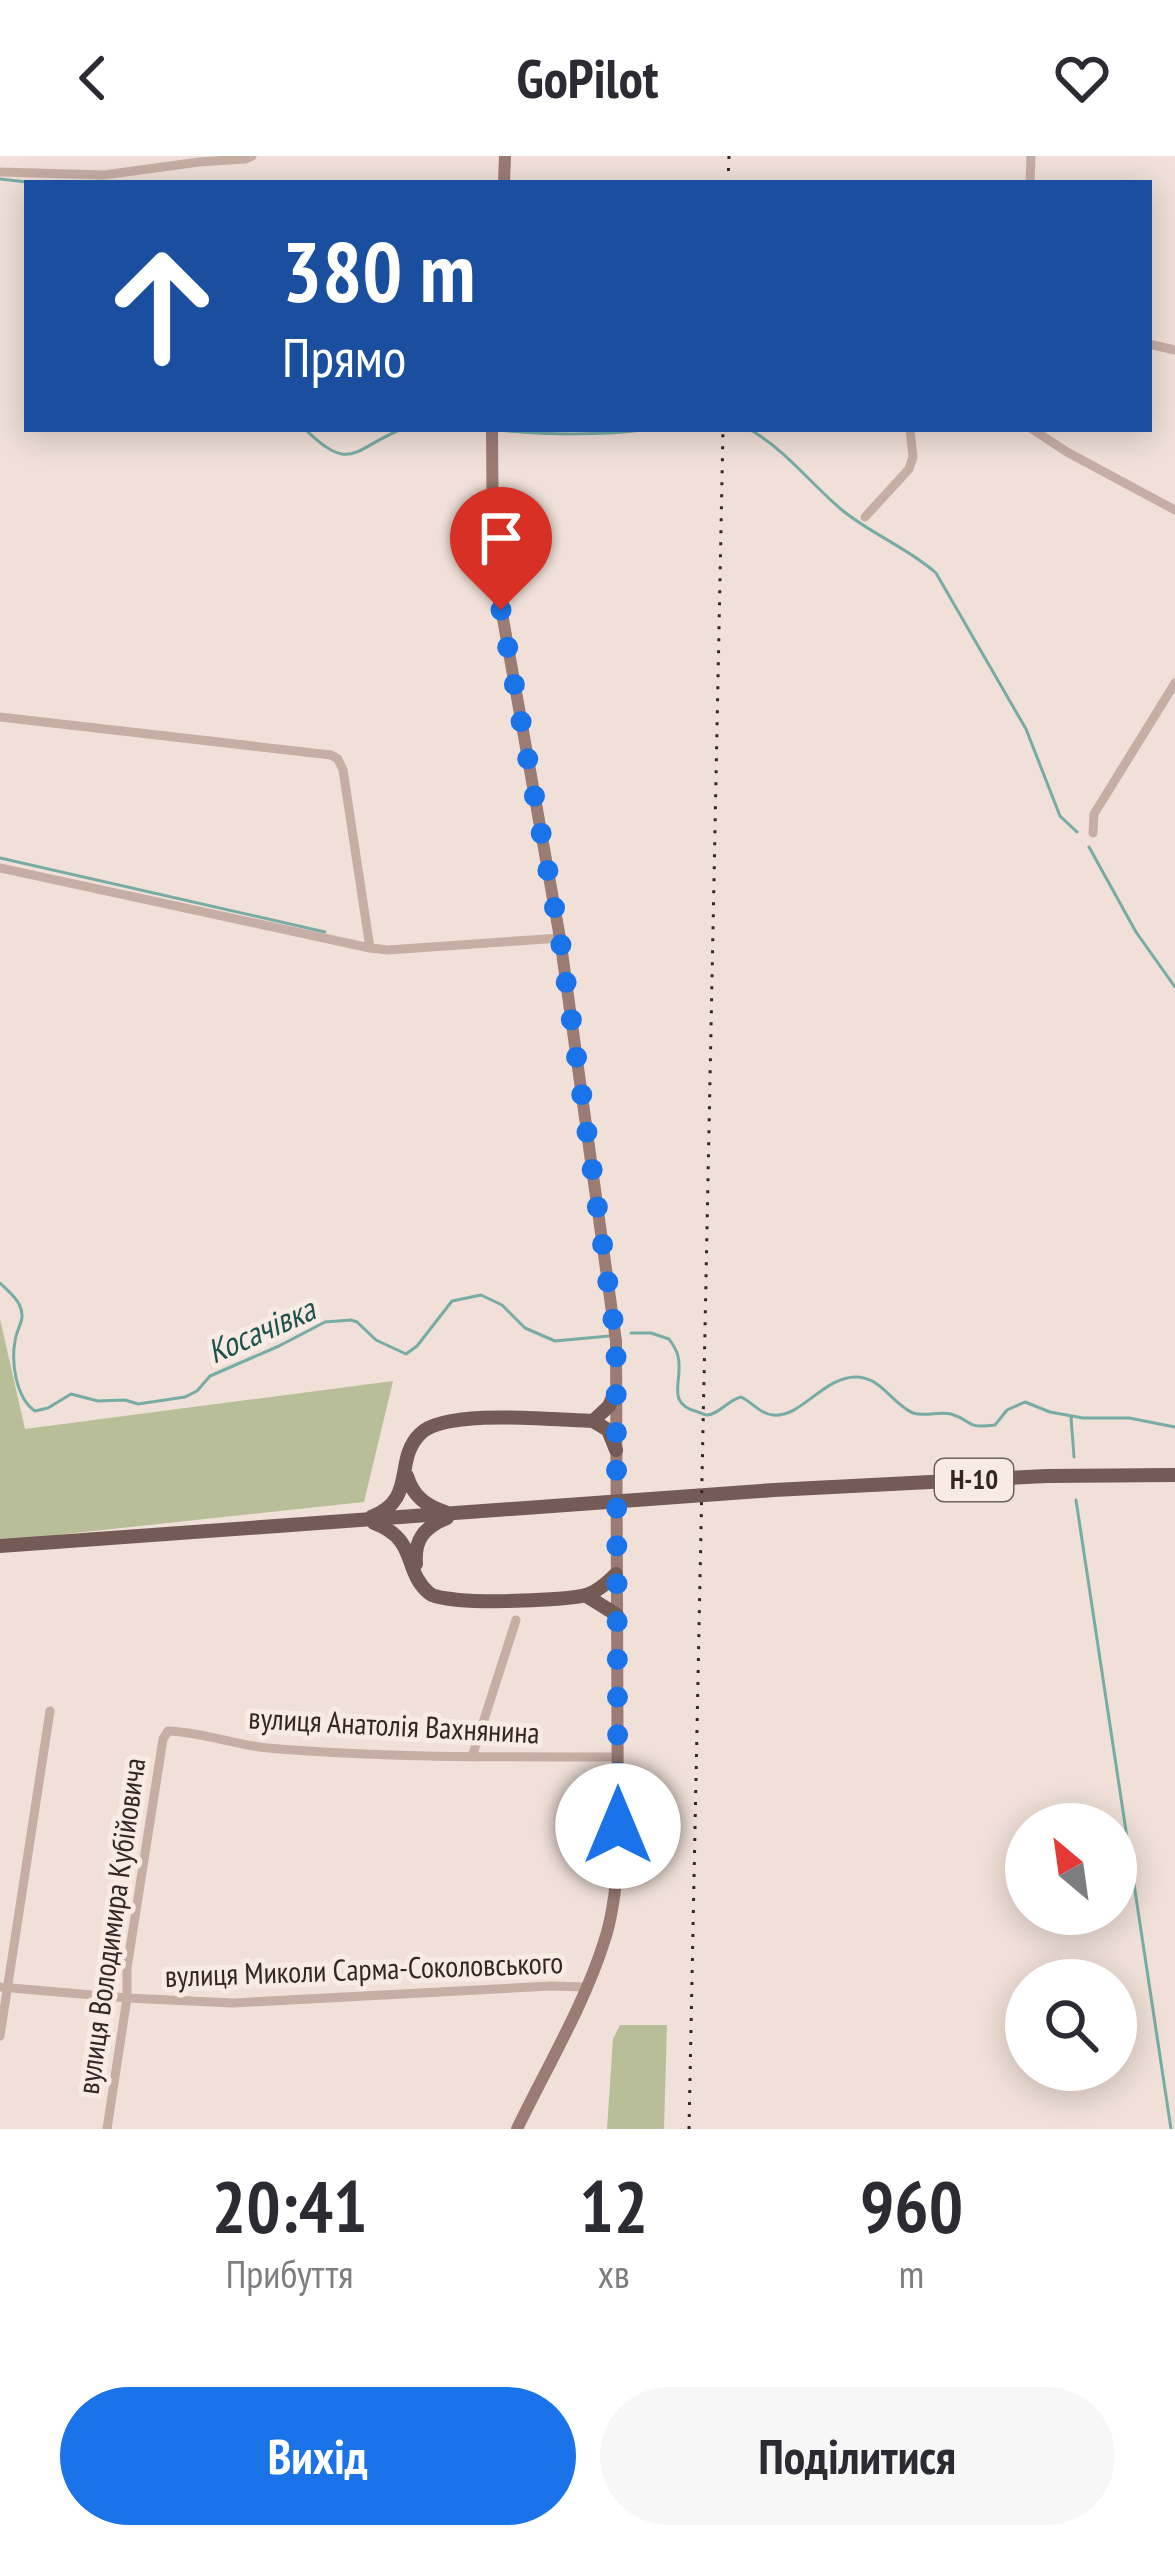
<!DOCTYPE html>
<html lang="uk">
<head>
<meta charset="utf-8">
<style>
  :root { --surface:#fff; --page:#f7f7f7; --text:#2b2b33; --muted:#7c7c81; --accent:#1a73e8 }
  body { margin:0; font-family:"PT Sans Narrow",sans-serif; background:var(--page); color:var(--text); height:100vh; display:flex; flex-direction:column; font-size:45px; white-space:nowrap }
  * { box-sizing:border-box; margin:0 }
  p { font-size:39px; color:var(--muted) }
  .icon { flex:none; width:66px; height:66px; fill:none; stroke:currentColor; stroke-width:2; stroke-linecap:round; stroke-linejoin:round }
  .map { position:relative; height:1973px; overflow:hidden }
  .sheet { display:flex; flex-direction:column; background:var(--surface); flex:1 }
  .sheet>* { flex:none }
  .top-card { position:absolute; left:24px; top:24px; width:1128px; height:252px; border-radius:0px; box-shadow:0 6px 30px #0003; background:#1a4fa0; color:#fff; overflow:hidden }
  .needle { width:78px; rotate:331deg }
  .fabs { position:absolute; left:1005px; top:1647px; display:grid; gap:24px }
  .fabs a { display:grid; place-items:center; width:132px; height:132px; border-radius:50%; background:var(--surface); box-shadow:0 6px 30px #0003; font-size:60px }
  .pin { position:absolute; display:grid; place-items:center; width:102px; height:102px; color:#fff; margin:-123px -51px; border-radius:50% 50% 50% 0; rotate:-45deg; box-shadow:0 0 12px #0007 }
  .pin .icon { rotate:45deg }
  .me { position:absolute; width:132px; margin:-66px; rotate:0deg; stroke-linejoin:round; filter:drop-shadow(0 0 9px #0008) }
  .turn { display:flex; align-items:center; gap:42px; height:252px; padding:0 60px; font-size:54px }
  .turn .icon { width:156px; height:156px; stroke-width:2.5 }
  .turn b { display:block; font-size:84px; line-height:102px }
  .eta { display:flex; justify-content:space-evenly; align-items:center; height:204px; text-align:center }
  .eta b { font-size:72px; font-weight:600; line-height:84px }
  .primary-button { display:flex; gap:24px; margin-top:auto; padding:24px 60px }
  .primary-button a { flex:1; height:138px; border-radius:72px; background:var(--accent); color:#fff; font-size:48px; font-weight:600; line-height:138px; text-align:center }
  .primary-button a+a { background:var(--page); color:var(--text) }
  header { display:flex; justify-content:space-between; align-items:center; height:156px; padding:0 60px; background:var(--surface); font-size:54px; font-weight:600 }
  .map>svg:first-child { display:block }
  .green { fill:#b8be98 }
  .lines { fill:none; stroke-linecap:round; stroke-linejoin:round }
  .stream { stroke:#77aca5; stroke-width:3 }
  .street { stroke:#c7aea4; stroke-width:9 }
  .secondary { stroke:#9b7c75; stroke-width:12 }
  .primary { stroke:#755b56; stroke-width:14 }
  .rail { stroke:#332725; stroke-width:3; stroke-dasharray:3 9; stroke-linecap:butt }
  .route { stroke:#1a73e8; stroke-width:21; stroke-dasharray:0 37.8 }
  .labels { text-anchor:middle; stroke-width:10; stroke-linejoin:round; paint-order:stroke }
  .shield { fill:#f8ebe3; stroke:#6e625e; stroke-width:3 }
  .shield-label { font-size:27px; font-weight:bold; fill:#332725 }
  .street-label { font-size:30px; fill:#332725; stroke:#f8ebe3 }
  .water-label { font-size:33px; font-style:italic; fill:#1c534d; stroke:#f8ebe3 }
</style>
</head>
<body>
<header><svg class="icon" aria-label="back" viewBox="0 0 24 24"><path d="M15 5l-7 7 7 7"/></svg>GoPilot<svg class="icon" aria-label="heart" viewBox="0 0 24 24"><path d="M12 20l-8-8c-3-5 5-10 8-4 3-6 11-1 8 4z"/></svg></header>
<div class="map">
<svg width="1175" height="1973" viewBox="0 0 1175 1973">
  <rect width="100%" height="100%" fill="#f0e0d7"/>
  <path class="green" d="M0 1163 25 1273 393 1225 364 1346 0 1385Z
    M620 1869H667L664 1973H607L613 1883Z"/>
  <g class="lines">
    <path class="stream" d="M0 23 35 27
      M305 273C351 319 354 292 402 273
      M749 273C786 294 810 327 842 354 871 378 908 392 936 417L1026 573 1060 660 1077 676
      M497 274C549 279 599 280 651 273
      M1089 691 1136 776 1175 831
      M0 702 325 776
      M0 1127C6 1133 16 1141 19 1148 27 1164 17 1170 15 1185 11 1207 16 1242 35 1255L48 1252 71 1238 98 1245 125 1244 138 1248 185 1241 197 1235 210 1220 279 1190 325 1166 351 1164 357 1166 376 1184 406 1198 417 1190 452 1145 481 1139 502 1149 525 1172 555 1185 609 1180
      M631 1177H651L669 1183C673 1189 676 1192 678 1200 684 1225 664 1247 698 1256 701 1257 704 1259 707 1259 718 1259 728 1244 741 1241 752 1246 760 1258 773 1259 802 1262 824 1219 858 1221 883 1223 892 1248 913 1257 925 1261 939 1255 951 1258 974 1265 964 1273 995 1269L1007 1254 1025 1246 1050 1256 1083 1262H1129L1175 1271
      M1071 1261 1074 1301
      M1076 1344 1171 1973"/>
    <path class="street" d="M0 16 104 19 199 6 245 3 252 0
      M1030 27 1031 0
      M1149 188 1175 194
      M1032 273 1067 296 1175 354
      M865 361 909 313 913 301 910 273
      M0 561 331 599 338 603 343 614 370 792
      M1093 677 1094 658 1175 527
      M0 712 370 792 388 794 560 782
      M472 1601 516 1464
      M0 1831 127 1842 233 1847 551 1830 585 1831
      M0 1880 50 1555
      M107 1973 127 1842V1812L163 1583 168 1575C202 1576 235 1589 268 1592 385 1602 502 1601 618 1601"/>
    <path class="secondary" d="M504 27 505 0
      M492 273 493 407 560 782 616 1185 618 1703C616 1731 613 1760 604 1786 585 1847 545 1915 517 1973"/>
    <path class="primary" d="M593 1265 609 1250 616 1235
      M407 1320C413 1340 426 1350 445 1356
      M371 1361C418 1343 393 1305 420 1278 444 1252 556 1264 593 1265L608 1274 616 1294
      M374 1367C419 1384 402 1414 429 1437 443 1450 565 1445 586 1439 597 1436 608 1426 616 1418
      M0 1390 774 1334 1047 1320 1175 1319
      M416 1408C414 1384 424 1371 447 1362
      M585 1439 617 1459"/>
    <path class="rail" d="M728 27 729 0
      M689 1973 723 273"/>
  </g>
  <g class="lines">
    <path class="route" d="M501 454 560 782 616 1185 618 1670"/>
  </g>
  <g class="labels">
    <rect class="shield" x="935" y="1303" width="78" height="42" rx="9"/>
    <g class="shield-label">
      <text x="974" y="1333">Н-10</text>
    </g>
    <g class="street-label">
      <text transform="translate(394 1570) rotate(3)" y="10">вулиця Анатолія Вахнянина</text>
      <text transform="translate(112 1770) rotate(-82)" y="10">вулиця Володимира Кубійовича</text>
      <text transform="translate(364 1814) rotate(-2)" y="10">вулиця Миколи Сарма-Соколовського</text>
    </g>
    <g class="water-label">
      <text transform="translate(261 1174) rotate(-24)" y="12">Косачівка</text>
    </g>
  </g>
</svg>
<div class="fabs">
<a><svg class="needle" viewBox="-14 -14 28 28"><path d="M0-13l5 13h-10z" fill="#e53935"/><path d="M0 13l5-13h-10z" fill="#7c7c81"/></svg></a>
<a><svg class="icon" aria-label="search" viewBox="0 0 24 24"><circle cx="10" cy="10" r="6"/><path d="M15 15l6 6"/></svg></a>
</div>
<div class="pin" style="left:501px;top:454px;background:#d93025"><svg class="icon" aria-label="arrive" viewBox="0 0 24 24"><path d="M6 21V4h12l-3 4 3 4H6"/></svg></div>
<svg class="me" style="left:618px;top:1670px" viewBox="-20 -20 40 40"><circle r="19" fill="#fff"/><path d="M0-13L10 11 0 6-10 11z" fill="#1a73e8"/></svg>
<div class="top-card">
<div class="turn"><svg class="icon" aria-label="ahead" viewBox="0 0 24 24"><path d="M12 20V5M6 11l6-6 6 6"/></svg><div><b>380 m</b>Прямо</div></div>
</div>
</div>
<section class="sheet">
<div class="eta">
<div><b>20:41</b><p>Прибуття</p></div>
<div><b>12</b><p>хв</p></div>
<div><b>960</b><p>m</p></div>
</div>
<div class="primary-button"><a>Вихід</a><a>Поділитися</a></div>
</section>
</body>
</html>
